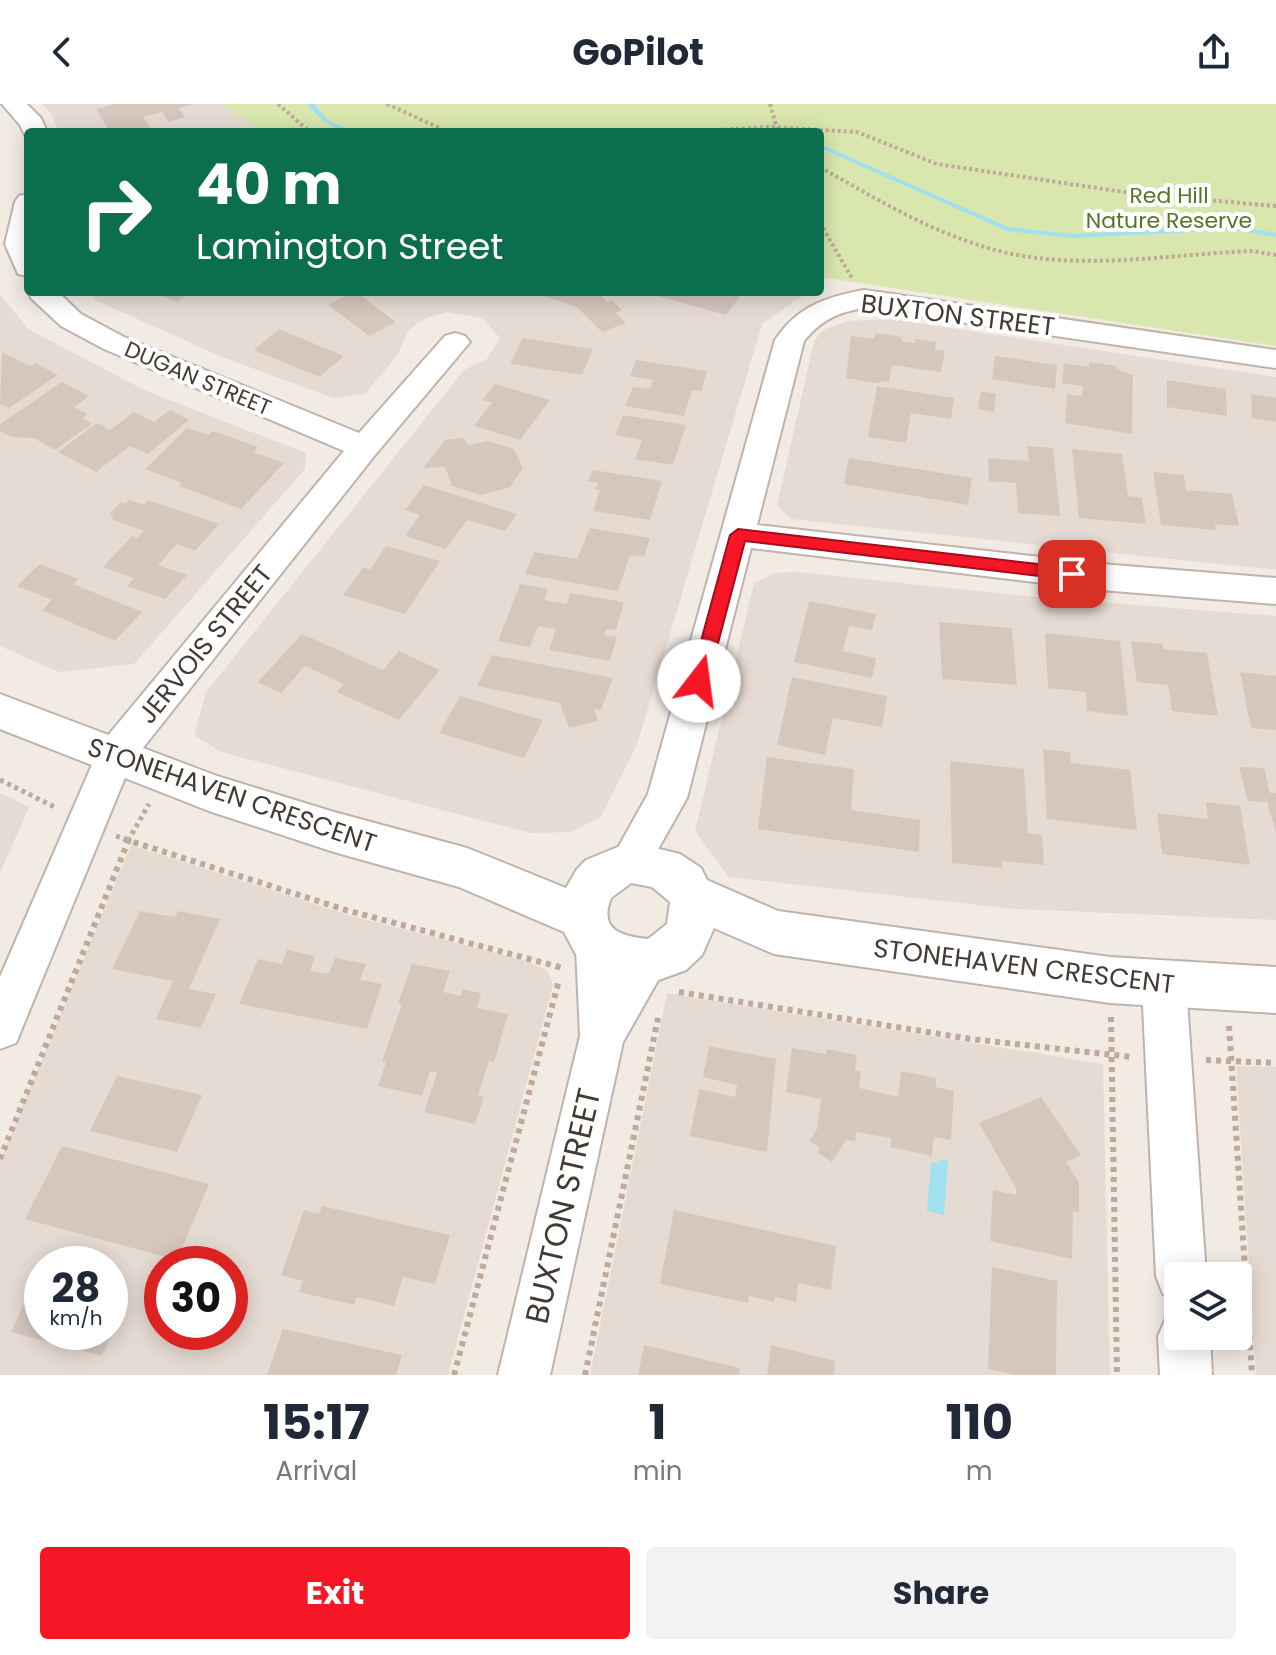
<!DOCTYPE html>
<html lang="en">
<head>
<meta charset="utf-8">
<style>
  :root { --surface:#fff; --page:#f2f2f3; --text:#1f2937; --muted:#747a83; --accent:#f71626 }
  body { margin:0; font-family:Poppins,sans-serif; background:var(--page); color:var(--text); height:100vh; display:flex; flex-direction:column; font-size:30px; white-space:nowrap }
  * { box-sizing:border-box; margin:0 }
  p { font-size:26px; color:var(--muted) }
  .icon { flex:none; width:44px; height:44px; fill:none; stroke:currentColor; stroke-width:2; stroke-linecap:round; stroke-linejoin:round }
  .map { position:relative; height:1271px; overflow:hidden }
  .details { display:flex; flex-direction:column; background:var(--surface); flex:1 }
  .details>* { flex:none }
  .top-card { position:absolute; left:24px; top:24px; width:800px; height:168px; border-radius:8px; box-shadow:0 4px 20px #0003; background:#0b6e4f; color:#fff; overflow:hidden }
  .controls { position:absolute; left:1164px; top:1158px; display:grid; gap:16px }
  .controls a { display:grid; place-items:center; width:88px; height:88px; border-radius:8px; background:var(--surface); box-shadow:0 4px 20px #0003; font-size:40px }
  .speed { position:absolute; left:24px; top:1142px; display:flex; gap:16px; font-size:40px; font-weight:700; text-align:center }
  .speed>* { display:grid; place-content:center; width:104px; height:104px; border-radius:50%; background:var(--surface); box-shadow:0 4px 20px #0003; line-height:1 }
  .speed small { font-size:20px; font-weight:400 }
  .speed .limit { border:12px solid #d22; background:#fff; color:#111 }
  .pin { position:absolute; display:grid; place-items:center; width:68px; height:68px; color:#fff; margin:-34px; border-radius:16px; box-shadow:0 4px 12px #0006 }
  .me { position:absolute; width:88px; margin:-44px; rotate:15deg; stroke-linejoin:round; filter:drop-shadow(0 0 6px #0008) }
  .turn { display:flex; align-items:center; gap:28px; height:168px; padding:0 40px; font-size:36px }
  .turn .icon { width:104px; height:104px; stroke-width:2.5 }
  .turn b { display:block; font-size:56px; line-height:68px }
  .eta { display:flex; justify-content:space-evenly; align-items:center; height:136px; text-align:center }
  .eta b { font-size:48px; font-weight:700; line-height:56px }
  .primary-button { display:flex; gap:16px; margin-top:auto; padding:16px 40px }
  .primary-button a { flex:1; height:92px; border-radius:8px; background:var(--accent); color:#fff; font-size:32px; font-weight:700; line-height:92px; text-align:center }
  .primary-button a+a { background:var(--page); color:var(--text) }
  header { display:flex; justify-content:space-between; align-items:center; height:104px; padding:0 40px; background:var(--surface); font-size:36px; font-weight:700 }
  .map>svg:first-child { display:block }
  .residential { fill:#e6dbd2; fill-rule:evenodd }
  .green { fill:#d9e6ad }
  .water { fill:#a0e0ef }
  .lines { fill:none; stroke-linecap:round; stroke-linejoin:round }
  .stream { fill:#a0e0ef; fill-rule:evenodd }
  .building { fill:#d6c7bd }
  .minor-casing { stroke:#c0b3aa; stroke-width:4 }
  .tertiary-casing { stroke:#c0b3aa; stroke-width:4 }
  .path-far2 { stroke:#bfa998; stroke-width:4; stroke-dasharray:3 3; stroke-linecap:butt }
  .path-far1 { stroke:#bfa998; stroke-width:5; stroke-dasharray:4 4; stroke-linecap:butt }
  .path { stroke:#bfa998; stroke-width:6; stroke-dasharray:5 5; stroke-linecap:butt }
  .minor { fill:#fff; fill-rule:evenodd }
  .tertiary { fill:#fff; fill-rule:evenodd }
  .route { fill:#f71626; stroke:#a10e19; stroke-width:2 }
  .labels { text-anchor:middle; stroke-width:8; stroke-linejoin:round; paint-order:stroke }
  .far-park-label { font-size:22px; fill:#567529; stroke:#fff }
  .far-street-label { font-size:22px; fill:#443a34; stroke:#fff }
  .street-label { font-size:26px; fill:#443a34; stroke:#fff }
  .near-street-label { font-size:32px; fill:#443a34; stroke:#fff }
</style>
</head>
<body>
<header><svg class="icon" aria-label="back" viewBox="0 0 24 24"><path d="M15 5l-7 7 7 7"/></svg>GoPilot<svg class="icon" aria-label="share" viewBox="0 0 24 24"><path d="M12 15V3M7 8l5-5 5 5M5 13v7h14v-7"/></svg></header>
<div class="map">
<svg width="1276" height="1271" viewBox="0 0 1276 1271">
  <rect width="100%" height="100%" fill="#f2ebe4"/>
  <path class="residential" d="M42 0H222L265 28H59L52 11Z
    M88 188H808L762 220 637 641 601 713 571 728 530 729 221 648 194 631 206 588 464 266 487 255 500 234 482 214 447 208 423 215 408 227 398 250 365 290 333 294 222 253 95 196Z
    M0 190 28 225 146 287 306 349 305 365 134 560 59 568 0 542Z
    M893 215 1276 273V466L791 415 777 402 814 237 823 226 847 217Z
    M797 468 1035 493 1276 512V816L1014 805 729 773 695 727 754 479 775 469Z
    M0 689 29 703 0 769Z
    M131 741 352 812 526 857 547 866 553 881 448 1271H0V1057ZM42 1160H110V1228H42ZM162 1160H230V1228H162Z
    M667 889 1103 960 1110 1271H590Z
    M1236 962 1276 963V1271H1256Z"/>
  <path class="green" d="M221 0H1276V242L820 173V28H264Z"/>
  <path class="water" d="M940 1055 948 1057 944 1111 927 1107 931 1058 939 1059Z"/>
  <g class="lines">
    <path class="stream" d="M307 0H314L329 17 356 28C334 28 321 16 307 0Z
      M820 40 1008 123 1072 130 1234 122 1276 129V133L1234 126 1072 134 1007 127 820 44Z"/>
  </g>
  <path class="building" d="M115 0H191V1L179 4 185 13 169 18 162 8 143 13 152 26 110 28 96 5Z
    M153 188H191L177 198Z
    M353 188H356L396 218 369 232 328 201Z
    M543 188H601L599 190 607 198 612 196 622 206 615 209 626 219 602 228 577 203 541 191Z
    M658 188 698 191 700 188H743L726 211 655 191Z
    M279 225 344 252 319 273 254 246Z
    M876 229 902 233V237L915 239 916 235 936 238 935 246 945 247 941 268 892 261 889 277 875 279 846 274 851 232 874 235Z
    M523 234 593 245 582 271 510 260Z
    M2 248 30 262 35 259 58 271 9 304 0 300Z
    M995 252 1057 261 1055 285 992 275Z
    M636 256 707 267 701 287 692 286 684 312 625 302 633 283 650 285 653 276 630 272Z
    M1089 258 1117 262 1116 265 1133 271 1132 330 1065 319 1067 290 1082 292 1083 282 1062 279 1064 259 1089 263Z
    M1167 276 1226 285 1227 312 1167 303Z
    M62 278 89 292 74 303 88 310 82 314 92 320 55 346 34 334 11 333 0 327V320Z
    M495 280 550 296 520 336 474 322 492 298 482 296Z
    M877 282 954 294 951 315 911 309 906 339 868 333Z
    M981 287 996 290 994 308 978 305Z
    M1251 290 1276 294V318L1252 314Z
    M170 306 189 316 148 350 130 342 96 368 58 348 97 319 110 326 134 308 154 318Z
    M623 311 686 321 673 361 635 355 642 336 615 331Z
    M187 324 209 331 213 327 258 343 253 348 284 359 241 405 179 382 182 379 145 365Z
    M463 334 469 341 488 337 514 345 523 364 510 383 481 391 452 382 445 363 423 364 445 336Z
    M1027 342 1053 344 1060 412 1018 409 1016 379 989 377 988 354 1029 357Z
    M1072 345 1122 350 1128 392 1142 394 1146 420 1079 414Z
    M849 354 972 374 968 401 844 380Z
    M593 366 662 377 650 416 593 407 600 386 595 385 598 379 588 377Z
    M1153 368 1184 371 1186 386 1232 390 1239 422 1215 420 1216 426 1161 421Z
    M424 381 517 410 505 427 467 416 446 445 405 432 420 411 405 406Z
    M129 396 144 401 148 396 219 420 195 447 177 440 158 461 187 471 165 495 127 482 134 474 103 463 132 432 137 434 144 427 111 415 114 412 109 410 121 398 126 400Z
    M590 424 650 434 644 453 630 451 618 487 525 470 534 448 577 455Z
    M386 442 440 457 405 510 343 491 364 463 370 466Z
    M40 460 78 475 73 480 142 508 115 537 42 506 52 496 17 482Z
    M520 480 548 485 544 496 567 500 570 489 624 498 616 526 606 525 604 531 617 533 610 557 549 546 556 525 538 522 530 543 498 537Z
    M809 497 876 510 872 526 849 522 843 547 876 554 872 574 794 558Z
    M939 518 1012 524 1017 581 942 575Z
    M1045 529 1120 537 1128 612 1087 607 1086 588 1048 584Z
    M302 530 383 566 399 547 440 566 399 616 337 588 344 580 305 562 281 589 258 578Z
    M1131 537 1163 540V545L1207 549 1218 612 1172 607 1168 581 1137 578Z
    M492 551 613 574 601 606 594 605 598 617 569 624 560 599 477 582Z
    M1240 568 1276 572V626L1251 624Z
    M792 573 887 592 882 623 833 614 825 651 777 641Z
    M460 592 543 616 524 654 439 629Z
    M1043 645 1070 648 1071 659 1130 666 1137 726 1047 715Z
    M767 653 854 665 851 706 920 716 919 748 758 725Z
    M950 657 1024 665 1028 729 1042 731 1044 761 1002 757V764L952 759Z
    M1239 663 1264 664 1270 689H1276V729L1267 698 1248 697Z
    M1206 698 1240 702 1250 761 1162 750 1157 709 1208 715Z
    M140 807 175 813 178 807 220 815 189 885 216 890 201 924 156 915 173 877 112 865Z
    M287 846 315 852 310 867 329 870 335 854 366 860 360 876 382 880 367 925 239 900 258 855 282 860Z
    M412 860 450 867 443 888 461 892 462 885 481 889 477 904 508 910 494 958 489 957 478 991 484 993 475 1020 424 1008 437 969 430 967 422 992 378 982 386 958 382 957 402 900H398Z
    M709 942 776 955 767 1048 690 1032 699 985 735 993 737 981 703 973Z
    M792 944 826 950 827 945 857 951 855 966 861 968 859 984 898 993 901 967 936 974V983L954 987 951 1036 934 1033 932 1052 891 1043V1034L856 1028 855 1037 846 1036 832 1058 817 1048 820 1044 809 1037 817 1025 821 995 786 988Z
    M117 972 202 991 177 1048 90 1027Z
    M1041 993 1081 1051 1066 1058 1079 1078V1109L1073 1107 1072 1155 990 1137 993 1086 1016 1091V1084L979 1019Z
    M62 1042 209 1080 177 1156 25 1115Z
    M322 1102 450 1131 435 1180 403 1173 394 1202 357 1193 354 1201 299 1188 303 1177 281 1171 304 1106 319 1110Z
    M674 1106 836 1142 831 1186 798 1179 796 1198 775 1193 774 1198 749 1192 748 1199 660 1180Z
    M992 1163 1057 1177 1056 1271H1015L988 1265Z
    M36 1174 42 1175V1228H110V1178L125 1182 119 1195 126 1197 102 1252 11 1228Z
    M283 1225 402 1251 396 1271H267Z
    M644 1241 740 1264 739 1271H638Z
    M771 1241 835 1257 834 1271H767Z"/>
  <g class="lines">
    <g class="minor-casing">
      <path id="minor" d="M2 0H27L41 14 47 28H28L26 33 20 21Z
        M28 90V172L18 170 5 140 15 98 19 92Z
        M28 186 58 188 81 210 124 233 359 329 445 232 455 229 465 232 470 238 375 351 131 659 16 939 0 945V873L101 640 344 347 104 245 61 222 31 194Z
        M864 186 1276 246V264L864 204C838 208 821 216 804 237L757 421 1101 460 1276 474V500L1101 486 751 444 687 694 644 770 630 776 616 770 610 758 648 690 775 236C798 202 826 193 864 186Z
        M597 825 612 830 618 844 620 864 633 843 648 837 663 843 669 857 623 938 550 1271H498L580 932 576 844 582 830Z
        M1164 861 1179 867 1186 881 1206 1172H1178V1196L1163 1190 1156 1172 1142 881 1149 867Z
        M1178 1209V1232H1210L1212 1271H1160L1158 1232 1166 1214Z"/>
    </g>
    <g class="tertiary-casing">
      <path id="tertiary" d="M0 590 217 672 334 708 467 744 566 784 577 765 586 756 630 738 680 750 701 764 707 776 778 807 1110 853 1276 863V909L1110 899 774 850 714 824 702 851 686 866 648 880 623 878 581 860 564 828 459 783 334 748 209 707 0 625ZM631 779 652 783 670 798 667 820 648 835C623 832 598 827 611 794Z"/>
    </g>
    <path class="path-far2" d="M278 0 310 28
      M387 0 448 28
      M770 0 778 28
      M682 28 770 23 857 28 937 60 1137 90 1276 102
      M820 63C878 96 937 132 1003 148 1084 167 1171 150 1253 147L1276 151
      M820 119 852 174"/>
    <path class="path-far1" d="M0 676 57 704
      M116 732 131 737
      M128 737 149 700"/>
    <path class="path" d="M124 735 346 806 563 864
      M679 888 971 935 1132 953
      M1111 913 1117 1271
      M1229 922 1252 1271
      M1206 956 1276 959
      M0 1055 129 735
      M454 1271 559 876
      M585 1271 658 914"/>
    <use href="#minor" class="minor"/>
    <use href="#tertiary" class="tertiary"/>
  </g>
  <path class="route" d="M738 425 1072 464 1080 470 1072 476 745 437 708 577 699 584 690 577 730 431Z"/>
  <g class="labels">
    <g class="far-park-label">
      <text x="1169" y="99">Red Hill<tspan x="1169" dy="25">Nature Reserve</tspan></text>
    </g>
    <g class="far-street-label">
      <text transform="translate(198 274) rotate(23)" y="8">DUGAN STREET</text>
    </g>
    <g class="street-label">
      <text transform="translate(958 211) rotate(7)" y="9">BUXTON STREET</text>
      <text transform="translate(205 540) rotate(-51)" y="9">JERVOIS STREET</text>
      <text transform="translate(232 691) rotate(19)" y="9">STONEHAVEN CRESCENT</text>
      <text transform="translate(1024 862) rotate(7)" y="9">STONEHAVEN CRESCENT</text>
    </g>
    <g class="near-street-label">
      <text transform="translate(563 1102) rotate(-77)" y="11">BUXTON STREET</text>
    </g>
  </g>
</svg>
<div class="controls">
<a><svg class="icon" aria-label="layers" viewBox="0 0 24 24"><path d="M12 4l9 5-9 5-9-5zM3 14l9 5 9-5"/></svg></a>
</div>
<div class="speed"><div>28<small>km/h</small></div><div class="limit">30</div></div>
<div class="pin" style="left:1072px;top:470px;background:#d93025"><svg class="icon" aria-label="arrive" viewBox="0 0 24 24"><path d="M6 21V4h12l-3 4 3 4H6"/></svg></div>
<svg class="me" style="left:699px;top:577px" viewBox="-20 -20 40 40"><circle r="19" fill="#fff"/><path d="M0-13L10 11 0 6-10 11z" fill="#f71626"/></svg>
<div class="top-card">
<div class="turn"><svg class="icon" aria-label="right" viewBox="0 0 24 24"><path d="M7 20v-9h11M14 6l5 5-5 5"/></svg><div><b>40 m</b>Lamington Street</div></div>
</div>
</div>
<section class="details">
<div class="eta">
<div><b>15:17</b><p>Arrival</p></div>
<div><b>1</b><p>min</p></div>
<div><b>110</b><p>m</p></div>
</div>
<div class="primary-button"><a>Exit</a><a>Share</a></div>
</section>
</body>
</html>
